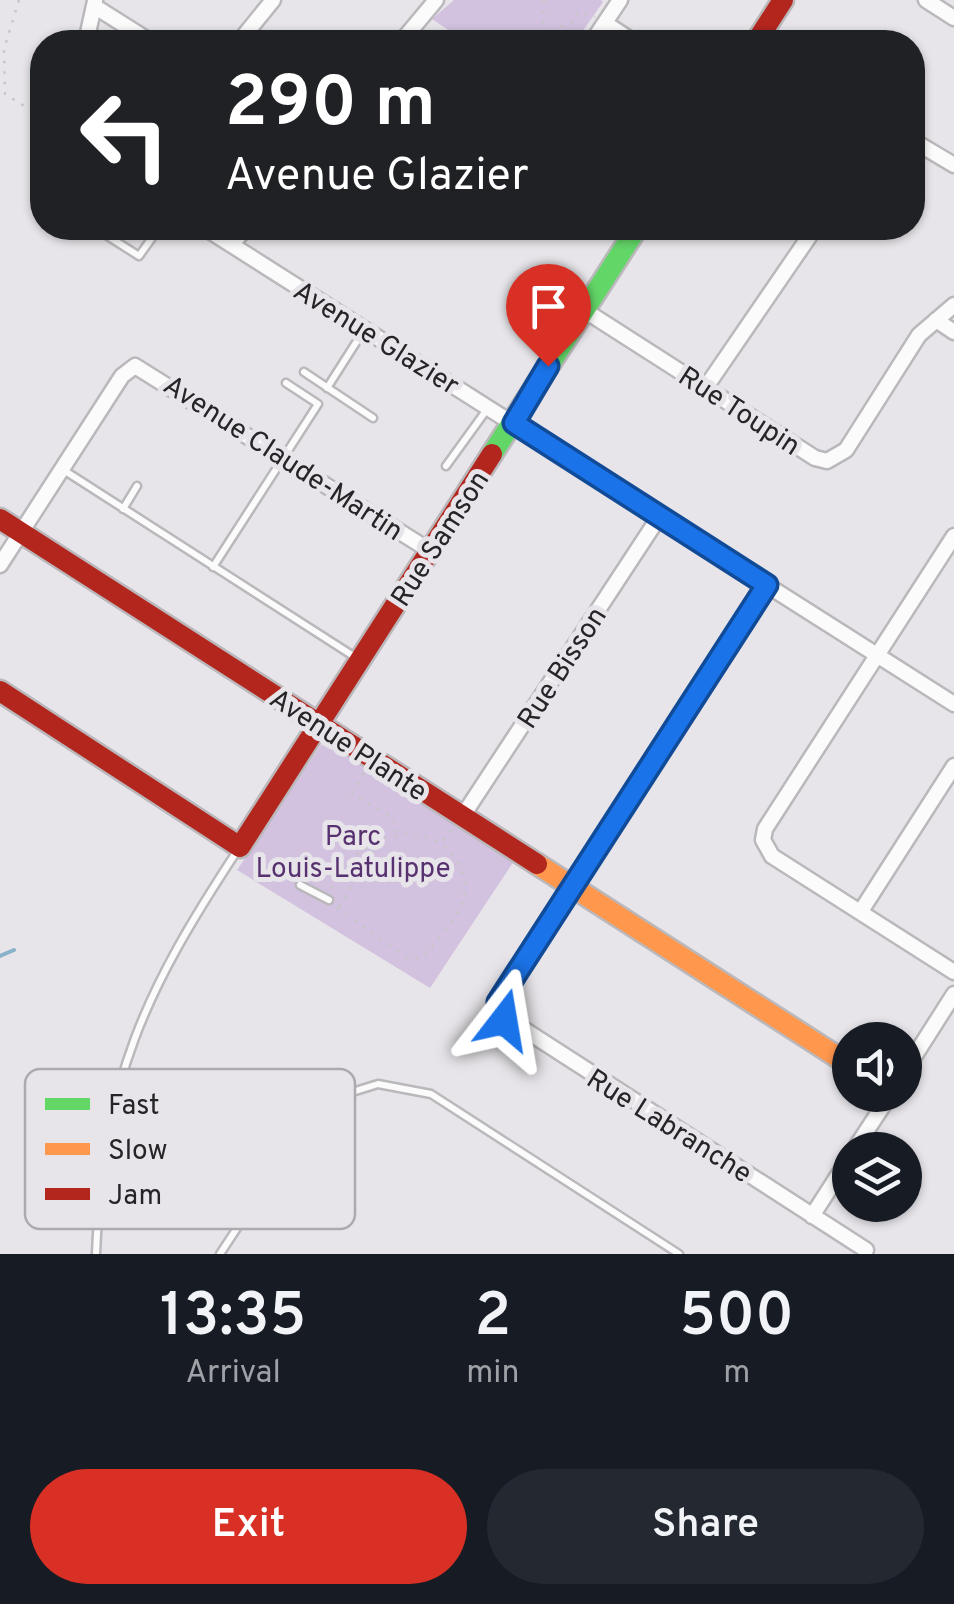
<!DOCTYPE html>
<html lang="en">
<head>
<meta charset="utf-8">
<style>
  :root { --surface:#171b24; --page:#242831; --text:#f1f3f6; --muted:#9ea1a6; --accent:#d93025 }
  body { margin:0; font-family:Overpass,sans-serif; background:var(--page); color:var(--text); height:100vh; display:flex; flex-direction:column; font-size:38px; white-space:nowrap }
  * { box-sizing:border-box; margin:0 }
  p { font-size:32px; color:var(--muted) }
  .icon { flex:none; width:55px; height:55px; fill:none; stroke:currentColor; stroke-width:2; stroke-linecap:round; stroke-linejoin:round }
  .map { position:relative; height:1254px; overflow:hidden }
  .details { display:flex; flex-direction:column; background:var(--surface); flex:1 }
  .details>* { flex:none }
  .hud { position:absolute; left:30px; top:30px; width:895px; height:210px; border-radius:40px; box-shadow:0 2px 8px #0004; background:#202124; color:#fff; overflow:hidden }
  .tools { position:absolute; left:832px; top:1022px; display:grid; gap:20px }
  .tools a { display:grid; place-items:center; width:90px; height:90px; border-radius:50%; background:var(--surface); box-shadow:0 2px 8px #0004; font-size:50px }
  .pin { position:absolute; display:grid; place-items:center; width:85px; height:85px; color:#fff; margin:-102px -42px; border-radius:50% 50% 50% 0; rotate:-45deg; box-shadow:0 0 10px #0007 }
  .pin .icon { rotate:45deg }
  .me { position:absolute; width:110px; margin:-55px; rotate:14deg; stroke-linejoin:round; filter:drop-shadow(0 0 8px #0008) }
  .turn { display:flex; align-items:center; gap:35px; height:210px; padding:0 30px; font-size:45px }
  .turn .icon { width:130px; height:130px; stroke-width:2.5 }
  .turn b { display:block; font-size:70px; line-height:85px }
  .eta { display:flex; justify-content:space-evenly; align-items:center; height:170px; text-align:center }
  .eta b { font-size:60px; font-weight:600; line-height:70px }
  .cta { display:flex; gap:20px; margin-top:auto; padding:20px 30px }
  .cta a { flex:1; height:115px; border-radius:60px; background:var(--accent); color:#fff; font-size:40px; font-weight:600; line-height:115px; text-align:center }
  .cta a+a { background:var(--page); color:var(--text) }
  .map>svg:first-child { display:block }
  .green { fill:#d2c2df }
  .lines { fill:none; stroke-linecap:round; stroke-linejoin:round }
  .stream { stroke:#8ab3cb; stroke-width:4 }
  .lane-casing { stroke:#bab8bb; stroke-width:11 }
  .street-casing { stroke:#bab8bb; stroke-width:19 }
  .fast-casing { stroke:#bab8bb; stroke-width:25 }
  .slow-casing { stroke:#bab8bb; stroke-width:25 }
  .jam-casing { stroke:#bab8bb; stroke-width:25 }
  .path { stroke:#c6c5c7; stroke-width:2.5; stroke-dasharray:2.5 8; stroke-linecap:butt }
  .lane { stroke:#fbfbfc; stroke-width:6 }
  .street { stroke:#fbfbfc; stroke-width:14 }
  .fast { stroke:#63d668; stroke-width:20 }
  .slow { stroke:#ff974d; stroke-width:20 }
  .jam { stroke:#b3261e; stroke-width:20 }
  .route-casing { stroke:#114b97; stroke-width:25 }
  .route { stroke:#1a73e8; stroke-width:18 }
  .labels { text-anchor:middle; stroke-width:10; stroke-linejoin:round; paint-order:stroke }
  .street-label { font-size:28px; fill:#252426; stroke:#e7e4ea }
  .park-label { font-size:28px; fill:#583270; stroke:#e7e4ea }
  .key { fill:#e7e4ea; stroke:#adaaaf; stroke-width:2.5 }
  .key-label { font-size:28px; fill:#252426 }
</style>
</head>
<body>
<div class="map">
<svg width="954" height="1254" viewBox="0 0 954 1254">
  <rect width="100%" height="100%" fill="#e7e5e9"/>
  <path class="green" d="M454 0H601L603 2 575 42H527L508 31 499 42H466L432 19Z
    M323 742 514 861 430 988 237 870Z"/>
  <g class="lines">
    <path class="stream" d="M0 956 14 950"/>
    <g class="lane-casing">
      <path id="lane" d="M40 142 42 141
        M42 181V194
        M95 228 139 256 159 228
        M304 372 373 418
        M327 388 364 330
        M446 466 488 408
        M62 469 358 659
        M123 509 137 486
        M213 567 318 404 286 383
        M300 885 329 900
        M96 1254C103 1079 144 992 239 848
        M220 1254 320 1102 378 1084 431 1094 679 1254"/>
    </g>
    <g class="street-casing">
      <path id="street" d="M926 0 954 18
        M94 6 151 42
        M605 23 634 42
        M86 42 95 1
        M239 42 273 0
        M401 42 436 0
        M592 42 620 0
        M912 140 954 165
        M205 228 954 704
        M448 228H468
        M232 244 246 228
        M584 310 815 458 827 461 846 450 919 335 954 305
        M936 320 954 332
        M706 387 815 228
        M954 536 765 829 763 840 772 856 954 972
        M0 565 122 376 135 366 432 552
        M767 585 498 1002 497 1012 866 1250
        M462 817 659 517
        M861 911 954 766
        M905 1071 954 994
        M854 1150 890 1095
        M812 1216 850 1157"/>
    </g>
    <g class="fast-casing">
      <path id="fast" d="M492 454 637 228"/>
    </g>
    <g class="slow-casing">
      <path id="slow" d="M537 864 850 1065"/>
    </g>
    <g class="jam-casing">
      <path id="jam" d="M756 42 783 0
        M0 519 537 864
        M0 691 240 847 492 454"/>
    </g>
    <path class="path" d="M19 0 4 49 5 94 42 117
      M544 0 543 27 556 35 569 30 578 11 595 17
      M553 31 560 25 569 30 562 42
      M364 773 352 793 393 818 398 834
      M332 888C339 861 380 833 409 834 421 834 431 839 441 843
      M339 907 376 847
      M337 908 409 959 424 957C455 917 490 888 441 843L452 830"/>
    <use href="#lane" class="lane"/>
    <use href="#street" class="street"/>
    <use href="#fast" class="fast"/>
    <use href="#slow" class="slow"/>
    <use href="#jam" class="jam"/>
  </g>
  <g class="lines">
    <g class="route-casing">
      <path id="route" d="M504 1020 497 1012 498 1002 767 585 514 423 548 366"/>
    </g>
    <use href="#route" class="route"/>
  </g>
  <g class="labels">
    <g class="street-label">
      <text transform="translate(377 337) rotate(32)" y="10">Avenue Glazier</text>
      <text transform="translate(740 410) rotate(33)" y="10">Rue Toupin</text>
      <text transform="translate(284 457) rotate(33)" y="10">Avenue Claude-Martin</text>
      <text transform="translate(439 538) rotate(-57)" y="10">Rue Samson</text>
      <text transform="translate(561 667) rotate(-57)" y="10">Rue Bisson</text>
      <text transform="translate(349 744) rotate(33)" y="10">Avenue Plante</text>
      <text transform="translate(670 1125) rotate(32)" y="10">Rue Labranche</text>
    </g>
    <g class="park-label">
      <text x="353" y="845">Parc<tspan x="353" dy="32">Louis-Latulippe</tspan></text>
    </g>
  </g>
  <rect x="25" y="1069" width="330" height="160" rx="15" class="key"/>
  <rect x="45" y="1098" width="45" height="12" fill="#63d668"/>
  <rect x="45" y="1143" width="45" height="12" fill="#ff974d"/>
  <rect x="45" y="1188" width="45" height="12" fill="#b3261e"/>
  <g class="key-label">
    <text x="108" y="1114">Fast</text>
    <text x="108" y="1159">Slow</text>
    <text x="108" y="1204">Jam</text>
  </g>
</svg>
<div class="tools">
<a><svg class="icon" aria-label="sound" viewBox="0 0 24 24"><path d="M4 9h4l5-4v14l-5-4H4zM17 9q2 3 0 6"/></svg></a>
<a><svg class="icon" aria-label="layers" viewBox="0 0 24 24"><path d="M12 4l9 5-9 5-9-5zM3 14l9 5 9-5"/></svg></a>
</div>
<div class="pin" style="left:548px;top:366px;background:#d93025"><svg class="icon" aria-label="arrive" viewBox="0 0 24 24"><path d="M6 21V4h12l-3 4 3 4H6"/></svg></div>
<svg class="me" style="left:504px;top:1020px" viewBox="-20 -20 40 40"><path d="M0-17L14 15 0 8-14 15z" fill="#1a73e8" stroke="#fff" stroke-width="4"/></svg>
<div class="hud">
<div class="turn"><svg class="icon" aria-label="left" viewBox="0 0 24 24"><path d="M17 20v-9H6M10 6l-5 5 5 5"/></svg><div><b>290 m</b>Avenue Glazier</div></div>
</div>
</div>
<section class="details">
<div class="eta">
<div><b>13:35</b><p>Arrival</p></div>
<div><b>2</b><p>min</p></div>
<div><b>500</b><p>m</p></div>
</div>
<div class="cta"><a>Exit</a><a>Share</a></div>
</section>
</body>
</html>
